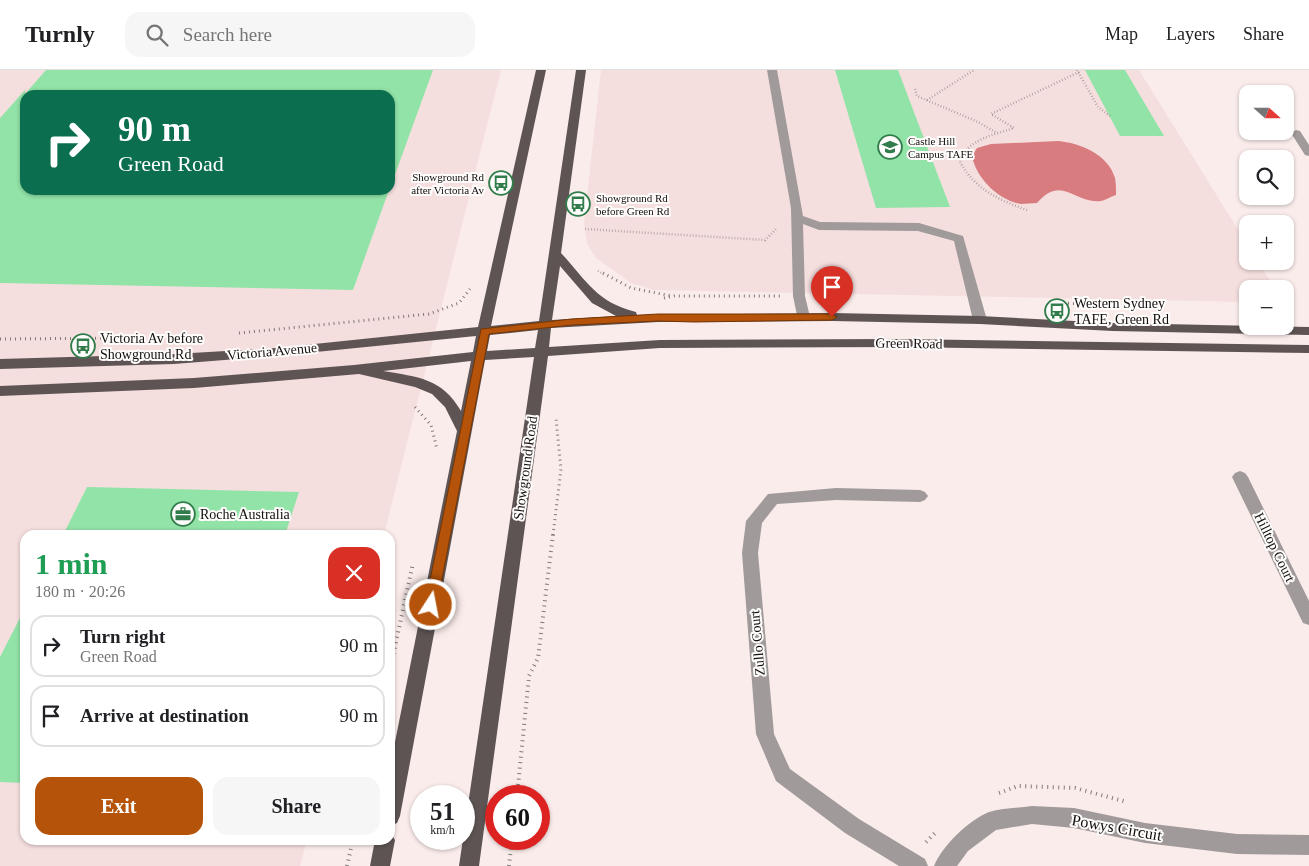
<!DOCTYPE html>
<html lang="en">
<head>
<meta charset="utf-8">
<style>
  :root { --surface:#fff; --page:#f6f6f6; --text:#202124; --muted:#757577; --line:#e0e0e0; --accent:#b45309 }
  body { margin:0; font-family:"Times New Roman",serif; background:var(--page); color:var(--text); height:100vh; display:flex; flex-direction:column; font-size:19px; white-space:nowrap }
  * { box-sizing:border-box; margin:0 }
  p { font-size:16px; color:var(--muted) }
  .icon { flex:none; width:28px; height:28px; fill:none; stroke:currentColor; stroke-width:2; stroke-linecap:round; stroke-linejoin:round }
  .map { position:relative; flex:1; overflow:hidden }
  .side { position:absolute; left:20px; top:460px; width:375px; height:315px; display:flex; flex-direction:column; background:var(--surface); border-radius:15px; box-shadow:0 1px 4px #0004 }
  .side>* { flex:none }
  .guide { position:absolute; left:20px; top:20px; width:375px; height:105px; border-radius:15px; box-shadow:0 1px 4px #0004; background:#0b6e4f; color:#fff; overflow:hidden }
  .needle { width:32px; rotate:111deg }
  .tools { position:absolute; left:1239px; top:15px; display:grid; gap:10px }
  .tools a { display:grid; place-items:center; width:55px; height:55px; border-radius:10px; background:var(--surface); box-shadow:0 1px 4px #0004; font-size:25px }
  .speed { position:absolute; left:410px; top:715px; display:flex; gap:10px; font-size:25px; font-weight:700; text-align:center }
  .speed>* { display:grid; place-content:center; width:65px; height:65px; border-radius:50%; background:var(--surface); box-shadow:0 1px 4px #0004; line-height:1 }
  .speed small { font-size:12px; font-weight:400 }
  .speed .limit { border:8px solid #d22; background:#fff; color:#111 }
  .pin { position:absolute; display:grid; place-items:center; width:42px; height:42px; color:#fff; margin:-51px -21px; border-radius:50% 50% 50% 0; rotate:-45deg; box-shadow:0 0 5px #0007 }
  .pin .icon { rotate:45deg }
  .me { position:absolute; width:55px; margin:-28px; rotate:11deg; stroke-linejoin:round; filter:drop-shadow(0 0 4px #0008) }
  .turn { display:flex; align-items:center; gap:18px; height:105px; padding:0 15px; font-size:22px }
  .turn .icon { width:65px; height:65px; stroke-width:2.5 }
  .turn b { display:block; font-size:35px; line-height:42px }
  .round { display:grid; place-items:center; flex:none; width:52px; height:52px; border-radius:15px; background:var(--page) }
  .summary { display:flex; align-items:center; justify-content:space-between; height:85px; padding:0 15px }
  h1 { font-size:30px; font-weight:600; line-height:38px; color:#1e9e55 }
  .button { display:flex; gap:10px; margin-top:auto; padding:10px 15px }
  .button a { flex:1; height:58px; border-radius:15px; background:var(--accent); color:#fff; font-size:20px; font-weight:600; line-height:58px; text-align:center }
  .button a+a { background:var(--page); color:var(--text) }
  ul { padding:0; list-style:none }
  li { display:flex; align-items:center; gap:15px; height:62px; margin:0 10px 8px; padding:0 5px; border:2px solid var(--line); border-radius:15px }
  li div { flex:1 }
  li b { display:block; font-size:19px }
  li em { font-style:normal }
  header { display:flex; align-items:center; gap:30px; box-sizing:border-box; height:70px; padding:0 25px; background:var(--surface); border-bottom:1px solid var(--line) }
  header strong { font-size:24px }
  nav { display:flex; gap:28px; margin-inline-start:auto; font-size:18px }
  .search { width:350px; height:45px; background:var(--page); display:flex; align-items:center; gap:12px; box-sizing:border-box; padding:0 18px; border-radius:15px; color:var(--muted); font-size:19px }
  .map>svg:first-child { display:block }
  .built { fill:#f5dede; fill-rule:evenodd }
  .water { fill:#d87c7f }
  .building { fill:#92e3a8 }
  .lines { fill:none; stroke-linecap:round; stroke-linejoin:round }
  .path-far2 { stroke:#817978; stroke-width:2.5; stroke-dasharray:0.5 2.5; stroke-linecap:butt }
  .path-far1 { stroke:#817978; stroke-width:3; stroke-dasharray:1 4; stroke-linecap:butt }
  .path { stroke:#817978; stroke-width:4; stroke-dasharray:1 4.5; stroke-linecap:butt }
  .minor { fill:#a09a9a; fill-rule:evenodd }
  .major { fill:#5e5454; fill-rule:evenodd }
  .route { fill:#b45309; stroke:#753606 }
  .labels { text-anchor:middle; stroke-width:4; stroke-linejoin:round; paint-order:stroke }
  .far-poi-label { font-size:11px; fill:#120e0e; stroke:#fffcfc; text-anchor:start }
  .poi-label { font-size:14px; fill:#120e0e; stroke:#fffcfc; text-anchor:start }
  .street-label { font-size:14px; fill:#120e0e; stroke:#fffcfc }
  .near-street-label { font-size:16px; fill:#120e0e; stroke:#fffcfc }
</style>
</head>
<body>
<header>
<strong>Turnly</strong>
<div class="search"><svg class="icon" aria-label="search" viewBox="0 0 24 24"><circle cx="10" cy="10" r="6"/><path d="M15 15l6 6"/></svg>Search here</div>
<nav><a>Map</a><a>Layers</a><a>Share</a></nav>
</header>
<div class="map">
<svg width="1309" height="796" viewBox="0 0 1309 796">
  <rect width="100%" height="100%" fill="#faeceb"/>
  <path class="built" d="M0 0H501L384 465H25V770H307L300 796H0ZM25 25H390V120H25Z
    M601 0H1139L1247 174 1248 191H1258L1275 219H1248L1247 232 654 220 631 213 596 188 587 174 584 153Z"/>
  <path class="water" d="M1058 71C1080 73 1108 84 1115 108 1116 113 1116 120 1116 125 1112 126 1106 130 1101 131 1074 134 1062 104 1037 133 1032 133 1026 134 1021 134 998 130 976 108 972 86L977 78 991 74Z"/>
  <path class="building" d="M46 0H433L393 110H390V25H25V120H389L353 220 0 213V48L25 20V24Z
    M835 0H898L950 137 876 138Z
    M1085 0H1125L1164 66H1120Z
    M87 417 299 422 285 465H63Z
    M25 538V713L0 712V587Z"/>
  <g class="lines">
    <path class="path-far2" d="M1077 0 1098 37 1110 46
      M915 19 917 26 978 52 997 63
      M927 30 974 0
      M1027 140C998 130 973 118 959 90 970 69 993 65 1014 58L991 44 1079 2
      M585 159 765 170 777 158
      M598 201 605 205"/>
    <path class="path-far1" d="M603 203 631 218 672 226
      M664 228 674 226H780
      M1063 233 1149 237
      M239 263 429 244 459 233 470 219
      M0 269 130 268
      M415 337 431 355 437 379
      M553 465 561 399 556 349"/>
    <path class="path" d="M390 600 413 493
      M999 723 1018 716 1075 718 1127 732
      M517 726 529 606 538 588 553 464
      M926 772 937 761
      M347 796 353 770
      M509 796 512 769"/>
    <path class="minor" d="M767 0H777L803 146 820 152 919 153 963 166 987 250 985 253 980 254 973 250 954 171 918 161 819 160 803 154 805 226 810 247 803 251 798 250 793 226 791 138Z
      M1296 60 1300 61 1309 75V86L1305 85 1291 63Z
      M1240 401 1245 403 1248 407 1309 531V555L1303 553 1232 407 1235 403Z
      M836 418 920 420 925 422 928 426 925 430 920 432 836 430 777 434 762 453 758 483 774 664 790 699 859 749 925 789 928 796H899L845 763 776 711 756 664 742 483 746 451 768 424Z
      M1032 736 1074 738 1145 753 1237 764 1309 765V785L1237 784 1145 773 1074 758 1032 754 996 760 968 781 957 796H934C942 776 969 750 989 742 1002 738 1018 738 1032 736Z"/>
    <path class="major" d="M536 0H546L491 256 539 251 576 0H586L561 183C587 211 596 232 636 242L637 245 832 243 980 246 1113 253 1309 257V265L1113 261 980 254 832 251 658 252 551 258 549 277 660 270 899 269 1309 275V283L899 277 660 278 548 286 479 796H459L534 287 485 290 400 746 397 753 390 756V697L457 361 445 337 432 324 415 317 359 304 194 318 0 326V316L194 308 354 295 473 282 476 266 276 286 174 294 0 299V289L174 284 276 278 478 257ZM560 196 592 233 616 246 552 250ZM538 260 535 278 487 281 490 265ZM471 291 461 341C442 308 418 307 383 301Z
      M390 762 395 770 390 796H370L375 770H390Z"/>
  </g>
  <path class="route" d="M658 244H832L837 247 832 250 694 252 658 251 572 255 489 264 437 535 436 539 431 540 427 539 425 535 481 259 572 249Z"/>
  <defs>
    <g id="university-ring" transform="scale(1.25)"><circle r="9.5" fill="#fffcfc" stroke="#317c4b" stroke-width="1.5"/><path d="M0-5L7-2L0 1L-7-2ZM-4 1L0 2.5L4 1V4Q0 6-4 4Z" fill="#317c4b"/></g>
    <g id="bus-ring" transform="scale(1.25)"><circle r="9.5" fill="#fffcfc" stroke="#317c4b" stroke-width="1.5"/><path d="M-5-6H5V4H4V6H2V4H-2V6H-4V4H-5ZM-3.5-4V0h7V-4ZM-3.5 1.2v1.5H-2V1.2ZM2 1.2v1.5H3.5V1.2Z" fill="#317c4b"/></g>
    <g id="office-ring" transform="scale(1.25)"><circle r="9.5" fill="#fffcfc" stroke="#317c4b" stroke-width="1.5"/><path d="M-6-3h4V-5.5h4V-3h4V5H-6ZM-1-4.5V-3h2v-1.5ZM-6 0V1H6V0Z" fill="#317c4b"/></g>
  </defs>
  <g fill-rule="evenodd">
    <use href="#university-ring" x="890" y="77"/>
    <use href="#bus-ring" x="501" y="113"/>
    <use href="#bus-ring" x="578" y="134"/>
    <use href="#bus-ring" x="1057" y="241"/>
    <use href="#bus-ring" x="83" y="276"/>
    <use href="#office-ring" x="183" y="444"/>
  </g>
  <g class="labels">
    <g class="far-poi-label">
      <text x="908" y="75">Castle Hill<tspan x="908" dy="13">Campus TAFE</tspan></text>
      <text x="484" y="111" text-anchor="end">Showground Rd<tspan x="484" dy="13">after Victoria Av</tspan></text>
      <text x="596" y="132">Showground Rd<tspan x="596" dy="13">before Green Rd</tspan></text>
    </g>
    <g class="poi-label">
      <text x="1074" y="238">Western Sydney<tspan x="1074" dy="16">TAFE, Green Rd</tspan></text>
      <text x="100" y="273">Victoria Av before<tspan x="100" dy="16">Showground Rd</tspan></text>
      <text x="200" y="449">Roche Australia</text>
    </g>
    <g class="street-label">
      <text transform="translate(909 273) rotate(1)" y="5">Green Road</text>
      <text transform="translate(272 281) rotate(-5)" y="5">Victoria Avenue</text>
      <text transform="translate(525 398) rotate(-82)" y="5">Showground Road</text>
      <text transform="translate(1275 477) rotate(64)" y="5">Hilltop Court</text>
      <text transform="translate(757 573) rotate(-95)" y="5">Zullo Court</text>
    </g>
    <g class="near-street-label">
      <text transform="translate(1117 757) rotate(10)" y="6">Powys Circuit</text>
    </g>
  </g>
</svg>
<div class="tools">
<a><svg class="needle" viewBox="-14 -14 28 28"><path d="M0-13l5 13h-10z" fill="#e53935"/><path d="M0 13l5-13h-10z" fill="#757577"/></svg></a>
<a><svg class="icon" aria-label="search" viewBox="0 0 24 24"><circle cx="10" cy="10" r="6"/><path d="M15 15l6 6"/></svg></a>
<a>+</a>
<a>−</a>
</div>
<div class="speed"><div>51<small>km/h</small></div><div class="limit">60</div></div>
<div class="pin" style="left:832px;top:247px;background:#d93025"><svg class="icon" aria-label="arrive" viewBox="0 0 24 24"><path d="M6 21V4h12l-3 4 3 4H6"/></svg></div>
<svg class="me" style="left:431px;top:535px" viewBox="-20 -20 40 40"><circle r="17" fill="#b45309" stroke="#fff" stroke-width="3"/><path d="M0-11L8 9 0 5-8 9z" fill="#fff"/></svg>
<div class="guide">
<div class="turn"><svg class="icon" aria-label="right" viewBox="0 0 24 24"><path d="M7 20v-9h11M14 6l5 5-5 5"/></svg><div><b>90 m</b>Green Road</div></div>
</div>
<section class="side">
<div class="summary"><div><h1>1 min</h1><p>180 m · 20:26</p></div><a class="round" style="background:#d93025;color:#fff"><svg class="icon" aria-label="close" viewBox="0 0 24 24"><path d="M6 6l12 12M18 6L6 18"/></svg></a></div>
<ul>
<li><svg class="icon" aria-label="right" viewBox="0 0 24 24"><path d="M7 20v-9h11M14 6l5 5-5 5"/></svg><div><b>Turn right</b><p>Green Road</p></div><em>90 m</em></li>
<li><svg class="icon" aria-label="arrive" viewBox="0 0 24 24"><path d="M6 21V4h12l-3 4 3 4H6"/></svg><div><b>Arrive at destination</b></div><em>90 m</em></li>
</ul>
<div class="button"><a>Exit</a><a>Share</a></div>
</section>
</div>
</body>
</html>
